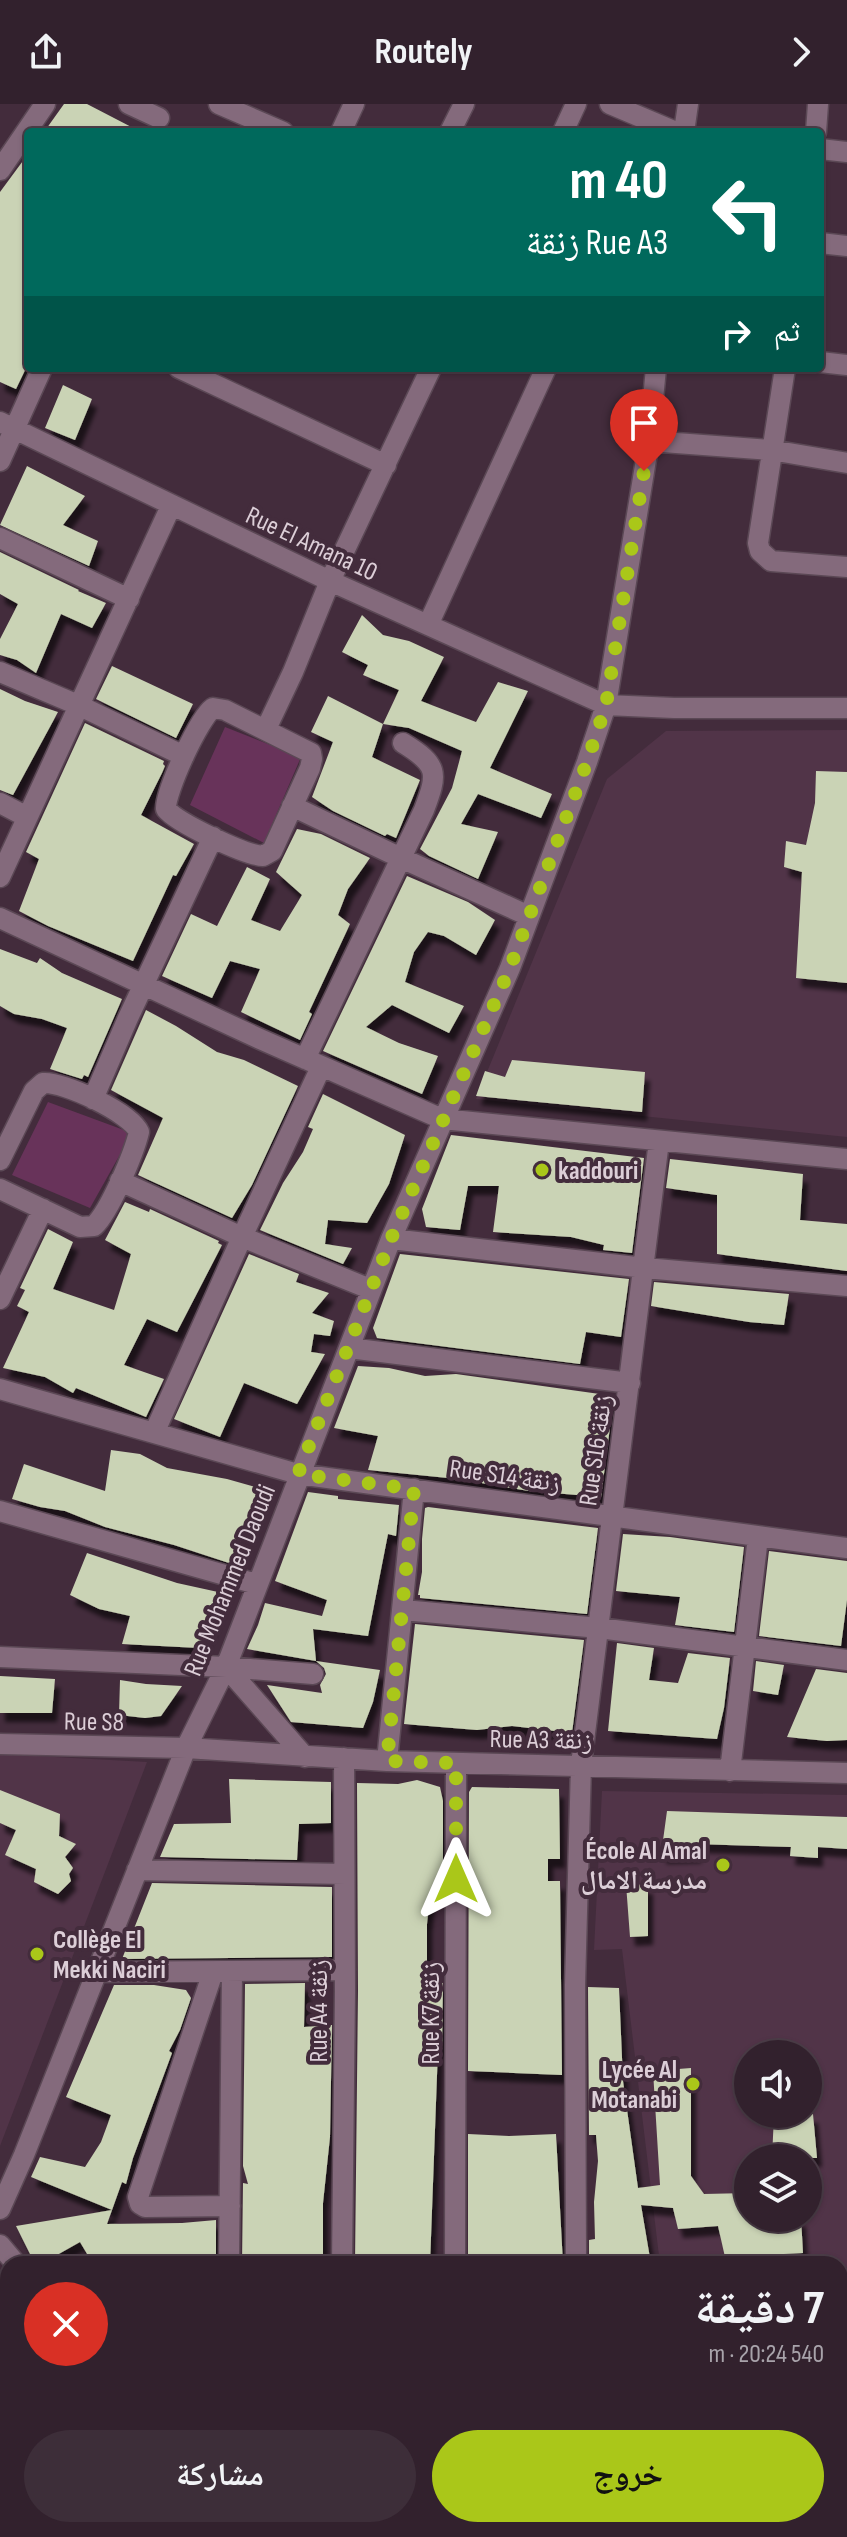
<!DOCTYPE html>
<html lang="ar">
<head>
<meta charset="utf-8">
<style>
  :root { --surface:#32212d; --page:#3d2e39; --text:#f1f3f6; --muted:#a8a3aa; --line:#4d3e49; --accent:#aac719 }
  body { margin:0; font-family:"Sofia Sans Condensed","Noto Naskh Arabic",sans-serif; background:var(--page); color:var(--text); direction:rtl; height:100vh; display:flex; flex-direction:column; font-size:30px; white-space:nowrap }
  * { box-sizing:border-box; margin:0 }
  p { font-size:26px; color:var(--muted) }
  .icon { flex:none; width:44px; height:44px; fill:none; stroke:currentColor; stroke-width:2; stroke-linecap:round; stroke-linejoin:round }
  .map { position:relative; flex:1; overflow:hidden; direction:ltr }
  .drawer { position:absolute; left:0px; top:2152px; width:848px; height:282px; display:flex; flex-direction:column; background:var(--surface); border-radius:24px 24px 0 0; box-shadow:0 2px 6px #0004,0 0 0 2px var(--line); direction:rtl }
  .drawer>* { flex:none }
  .top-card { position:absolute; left:24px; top:24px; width:800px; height:244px; border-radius:8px; box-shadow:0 2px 6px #0004,0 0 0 2px var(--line); direction:rtl; background:#00695c; color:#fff; overflow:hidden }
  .fabs { position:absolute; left:734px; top:1936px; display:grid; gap:16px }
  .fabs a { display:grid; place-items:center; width:88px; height:88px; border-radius:50%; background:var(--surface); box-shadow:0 2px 6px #0004,0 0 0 2px var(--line); font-size:40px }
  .pin { position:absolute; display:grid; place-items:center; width:68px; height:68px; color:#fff; margin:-82px -34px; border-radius:50% 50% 50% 0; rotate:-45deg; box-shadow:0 0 8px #0007 }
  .pin .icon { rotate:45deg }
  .me { position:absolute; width:88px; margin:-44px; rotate:0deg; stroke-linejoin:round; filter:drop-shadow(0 0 6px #0008) }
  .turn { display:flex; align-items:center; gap:28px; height:168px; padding:0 24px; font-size:36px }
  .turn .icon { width:104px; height:104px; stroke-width:2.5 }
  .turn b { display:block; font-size:56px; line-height:68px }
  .then { display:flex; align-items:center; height:76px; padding:0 24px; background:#0003; gap:16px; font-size:30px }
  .round { display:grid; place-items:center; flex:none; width:84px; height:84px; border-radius:42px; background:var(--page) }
  .head { display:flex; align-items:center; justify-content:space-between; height:136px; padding:0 24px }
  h1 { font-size:48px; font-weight:700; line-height:60px }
  .action { display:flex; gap:16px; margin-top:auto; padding:16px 24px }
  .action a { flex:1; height:92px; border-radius:48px; background:var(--accent); color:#111; font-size:32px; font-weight:700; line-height:92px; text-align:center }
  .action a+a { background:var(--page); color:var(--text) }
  header { display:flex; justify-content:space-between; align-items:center; height:104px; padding:0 24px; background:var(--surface); font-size:36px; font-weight:700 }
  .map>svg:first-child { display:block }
  .built { fill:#513448; fill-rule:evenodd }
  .green { fill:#68335a }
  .building { fill:#cad3b5; filter:url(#shadow) }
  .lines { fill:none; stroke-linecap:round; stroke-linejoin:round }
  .minor-casing { stroke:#5b4855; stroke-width:23 }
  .minor { stroke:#846a7c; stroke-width:20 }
  .route { stroke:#aac719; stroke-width:14; stroke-dasharray:0 25.2 }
  .poi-dot { fill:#aac719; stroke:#432c3c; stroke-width:3 }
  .labels { text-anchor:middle; stroke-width:8; stroke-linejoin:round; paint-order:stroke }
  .street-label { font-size:26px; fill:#dcced7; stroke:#432c3c }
  .poi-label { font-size:26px; font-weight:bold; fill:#dcced7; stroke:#432c3c; text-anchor:start }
</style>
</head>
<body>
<header><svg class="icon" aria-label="forward" viewBox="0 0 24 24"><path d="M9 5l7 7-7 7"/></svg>Routely<svg class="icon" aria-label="share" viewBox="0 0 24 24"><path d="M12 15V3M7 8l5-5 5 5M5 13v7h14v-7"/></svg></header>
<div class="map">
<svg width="847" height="2433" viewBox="0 0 847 2433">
  <defs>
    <filter id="shadow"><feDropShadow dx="5" dy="9" stdDeviation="2" flood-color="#0009"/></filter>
  </defs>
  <rect width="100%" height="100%" fill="#432c3c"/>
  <path class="built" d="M847 626V1033L476 995 607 675 666 627Z
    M0 1650 147 1658 0 2042Z
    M602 1687 847 1691V2163H840V2160H660L622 1845 594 1846ZM748 1950H808V2010H748ZM748 2054H808V2114H748Z"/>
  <path class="green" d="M225 623 301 653 264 739 190 701Z
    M48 998 132 1029 90 1104 12 1071Z"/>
  <path class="building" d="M64 0H87L141 28H44Z
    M28 50V260L16 285 0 278V88Z
    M63 281 92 295 75 336 45 324Z
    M27 362 85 392 63 421 98 437 89 462 0 421Z
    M0 448 79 486 78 487 106 499 92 524 61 510 36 569 17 556 0 551V535L18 500 0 490Z
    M362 511 383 531 409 537 444 553 421 597 476 618 498 578 528 587 490 664 552 690 541 714 478 690 461 720 498 728 478 775 429 752 420 745 452 684 462 647 409 624 383 620 399 586 363 571 368 561 342 548Z
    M112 562 193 600 176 634 96 595Z
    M0 585 25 597 58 608 13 691 0 686Z
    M328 592 383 620 372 653 420 676 396 734 387 730 385 732 333 707 312 693 333 638 311 628Z
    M85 619 164 657 163 660 165 662 162 669 141 711 194 740 176 772 173 771 133 857 48 822 19 807 39 755 26 748Z
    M816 667 847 668V879L796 874 802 768 784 763 786 737 806 741 815 699Z
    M297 725 321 730 370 754 348 785 338 811 350 820 309 908 312 910 300 936 241 908 260 865 230 857 212 894 162 872 191 810 217 822 247 763 270 775 251 816 280 827 302 791 276 768Z
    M407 772 468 798 495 816 476 851 444 832 428 828 414 848 405 878 464 902 449 929 392 901 366 923 399 939 438 952 422 990 323 947Z
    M0 845 37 859 40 854 62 869 122 895 88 973 84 971 82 975 50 965 67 924 42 915 14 910 0 902Z
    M146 906 176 922 217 948 244 956 298 982 252 1081 232 1114 138 1071 163 1014 111 986Z
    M512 956 645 968 642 1008 476 992 485 967 505 973Z
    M323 990 405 1031 389 1080 367 1119 328 1116 325 1140 352 1144 343 1160 260 1126 283 1079 303 1048 313 1025 308 1023Z
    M451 1031 644 1054 632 1149 603 1146 604 1141 571 1133 493 1128 499 1082H468L460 1126 426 1123 422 1105Z
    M670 1055 803 1070 800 1116 847 1120V1167L717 1150V1091L666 1084Z
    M125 1098 149 1108 150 1105 219 1137 218 1139 222 1141 177 1228 147 1215 124 1261 164 1275 146 1313 76 1284 73 1289 45 1273 3 1264 29 1208 17 1202 25 1186 20 1184 48 1125 73 1138 53 1185 114 1206 131 1150 105 1136Z
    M249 1150 299 1170 296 1178 329 1189 312 1209 334 1217 330 1232 314 1230 311 1248 325 1250 297 1300 244 1279 220 1333 174 1315Z
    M400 1150 629 1175 621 1233 586 1228 580 1260 377 1234 373 1224Z
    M654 1178 789 1190 784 1221 749 1218 651 1202Z
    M358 1262 389 1264 425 1272 456 1270 614 1292 601 1393 529 1387 458 1375 368 1366 378 1332 334 1324Z
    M111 1346 140 1350 167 1364 227 1375 266 1386 232 1460 174 1441 105 1423 65 1407 40 1403 12 1395 24 1360 105 1387Z
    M308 1388 338 1392V1395L399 1401 396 1432 388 1430 368 1532 313 1525 316 1557 247 1545 258 1521 265 1499 322 1512 327 1496 275 1477Z
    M428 1403 598 1424 587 1510 420 1494V1491H418L422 1468V1435L425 1404Z
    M623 1430 670 1433 744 1443 734 1528 675 1521 680 1493 616 1487Z
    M769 1447 847 1457V1496L841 1542 759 1532Z
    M87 1449 177 1479 218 1488 211 1523 199 1544 122 1540 130 1512 99 1505 70 1491Z
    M415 1520 584 1536 572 1629 512 1622 477 1626 404 1620Z
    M617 1539 654 1544 649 1576 678 1579 688 1549 730 1554 724 1604 717 1635 608 1627Z
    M316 1557 380 1566 373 1598 363 1624 291 1618 267 1581 322 1589 320 1581 326 1570 324 1564Z
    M756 1557 784 1561 778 1591 753 1587Z
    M816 1565 847 1569V1636L827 1637 787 1633Z
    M0 1572 55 1575 52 1609H0Z
    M120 1576 146 1580 182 1582 161 1612 145 1614 119 1611Z
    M229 1675 331 1678V1719L299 1720 297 1756 160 1753 174 1720 231 1719Z
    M417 1676 440 1683 443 1697V1792H430L427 1820V1877L443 1879 442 1943 438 1944 430 2160H355L358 1887 357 1679 398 1680Z
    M472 1683 559 1685 560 1755H548V1777H560L562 1971 468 1967 469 1688Z
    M0 1686 60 1710 59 1732 76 1740 65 1753 73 1764 69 1770 71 1777 58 1790 34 1778 36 1765 5 1751 16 1726 0 1719Z
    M667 1707 847 1713V1745L818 1743V1754L790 1752 791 1743 696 1740 697 1750 661 1751Z
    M152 1779 332 1783V1853L122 1855Z
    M626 1780 648 1781V1832L630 1833Z
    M305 1879 304 1923 332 1921 330 2033 323 2099V2160H242L243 2079 248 2080 243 2062 245 1880Z
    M114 1881H154L186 1886 191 1894 180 1926 169 1947 172 1949 133 2054 126 2080 122 2078 112 2106 31 2073 40 2053 85 2063 101 2038 111 2011 66 1993Z
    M588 1883 619 1884 623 1977 638 2084 660 2081 653 1967 691 1964V2072L704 2090 748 2089V2114H801L803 2149 725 2153 718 2122 678 2125 673 2104 641 2101 651 2160H589V2136L595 2135 594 2098 598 2057 596 2031H589Z
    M813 2010 817 2054H772L774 2011Z
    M468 2030 509 2032 556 2030 563 2160H468Z
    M112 2106 107 2120 182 2119 216 2116V2160H93L80 2138 41 2160H35L16 2122Z"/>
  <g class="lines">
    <g class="minor-casing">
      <path id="minor" d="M129 0 159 14
        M219 0 283 28
        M610 0 676 28
        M341 28 354 0
        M450 28 464 0
        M563 28 576 0
        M684 28 688 0
        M816 28 818 0
        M820 45 847 48
        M0 66 45 0
        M820 139 847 142
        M820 258 847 261
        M179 264 386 361
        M785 264 758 439 760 447 771 457 847 463
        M0 318 330 477 606 601 674 604H847
        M649 337 771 346 847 359
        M0 357 42 264
        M0 434 129 495
        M428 521 546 264
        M0 568 78 601 184 652
        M213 604 225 606 311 649 312 655 310 664 272 747 263 752C245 751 177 719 166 705 165 688 199 614 213 604Z
        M266 625 293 568 330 477 431 264
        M0 699 27 713
        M292 702 401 754 529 812
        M0 773 171 402
        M0 814 260 935 442 1015 847 1055
        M305 955 424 706C438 669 439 661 403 639
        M93 995 128 914 213 733
        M0 1056 34 987 43 979C63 977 131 1009 139 1028 134 1049 110 1107 94 1122L80 1123 0 1085
        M120 1077 242 1133 370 1185
        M391 1135 645 1164 847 1182
        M0 1195 43 1105
        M349 1244 630 1279
        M0 1285 298 1370 847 1444
        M155 1327 242 1133 321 963
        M0 1407 256 1480
        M403 1506 599 1524 847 1556
        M0 1553 226 1563 313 1570
        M226 1563 305 1653
        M0 1640 186 1644 387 1657 847 1669
        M387 1657 414 1385
        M730 1667 758 1433
        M137 1766 344 1770
        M96 1868 345 1866
        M213 1868 138 2093 140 2100 145 2103 230 2102
        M0 2105 24 2051 186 1644 226 1563 391 1135 510 864 587 658 606 601 649 337 656 264
        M0 2141 16 2160
        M229 2160 232 1868
        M342 2160 345 1887 344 1654
        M455 2160 456 1659
        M576 2160 575 1881 581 1661 659 1037
        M840 2185 847 2184
        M0 2230H8
        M840 2312H847
        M0 2331 8 2332
        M840 2424H847
        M14 2426 15 2433
        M231 2426V2433
        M455 2426V2433
        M114 2433 115 2426
        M344 2433V2426
        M664 2433 806 2426"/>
    </g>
    <use href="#minor" class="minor"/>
  </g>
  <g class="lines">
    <path class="route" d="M456 1775V1659L387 1657 414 1385 298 1370 391 1135 510 864 587 658 606 601 644 367"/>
  </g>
  <g class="poi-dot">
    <circle cx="542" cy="1066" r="8"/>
    <circle cx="723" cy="1761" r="8"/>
    <circle cx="37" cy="1850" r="8"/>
    <circle cx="693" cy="1980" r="8"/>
  </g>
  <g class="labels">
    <g class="street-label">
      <text transform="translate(312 439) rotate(25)" y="9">Rue El Amana 10</text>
      <text transform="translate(595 1346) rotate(-82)" y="9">Rue S16 زنقة</text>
      <text transform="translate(505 1371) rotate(8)" y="9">Rue S14 زنقة</text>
      <text transform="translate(229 1476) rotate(-68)" y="9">Rue Mohammed Daoudi</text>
      <text transform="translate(94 1617) rotate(1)" y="9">Rue S8</text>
      <text transform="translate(541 1635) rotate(1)" y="9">Rue A3 زنقة</text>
      <text transform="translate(318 1907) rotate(-90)" y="9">Rue A4 زنقة</text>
      <text transform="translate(430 1909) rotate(-90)" y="9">Rue K7 زنقة</text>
    </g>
    <g class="poi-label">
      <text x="558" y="1075">kaddouri</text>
      <text x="707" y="1755" text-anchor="end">École Al Amal<tspan x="707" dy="30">مدرسة الامال</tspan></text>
      <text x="53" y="1844">Collège El<tspan x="53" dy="30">Mekki Naciri</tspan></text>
      <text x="677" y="1974" text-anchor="end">Lycée Al<tspan x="677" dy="30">Motanabi</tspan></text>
    </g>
  </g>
</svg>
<div class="fabs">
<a><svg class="icon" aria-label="sound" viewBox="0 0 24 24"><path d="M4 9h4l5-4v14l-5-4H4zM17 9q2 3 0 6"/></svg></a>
<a><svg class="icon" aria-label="layers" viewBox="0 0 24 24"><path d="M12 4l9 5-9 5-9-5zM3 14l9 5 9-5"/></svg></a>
</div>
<div class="pin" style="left:644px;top:367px;background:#d93025"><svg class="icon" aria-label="arrive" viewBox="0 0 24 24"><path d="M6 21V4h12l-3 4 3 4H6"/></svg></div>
<svg class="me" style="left:456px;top:1775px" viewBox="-20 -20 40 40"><path d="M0-17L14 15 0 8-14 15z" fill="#aac719" stroke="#fff" stroke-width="4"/></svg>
<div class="top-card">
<div class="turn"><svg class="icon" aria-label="left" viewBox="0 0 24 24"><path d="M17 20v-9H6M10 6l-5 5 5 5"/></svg><div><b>40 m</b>Rue A3 زنقة</div></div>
<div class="then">ثم<svg class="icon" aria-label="right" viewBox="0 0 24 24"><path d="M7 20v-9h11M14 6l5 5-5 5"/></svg></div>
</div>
<section class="drawer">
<div class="head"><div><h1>7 دقيقة</h1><p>540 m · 20:24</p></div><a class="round" style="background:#d93025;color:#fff"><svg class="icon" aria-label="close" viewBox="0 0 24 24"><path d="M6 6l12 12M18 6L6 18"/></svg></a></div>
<div class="action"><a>خروج</a><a>مشاركة</a></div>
</section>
</div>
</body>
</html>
